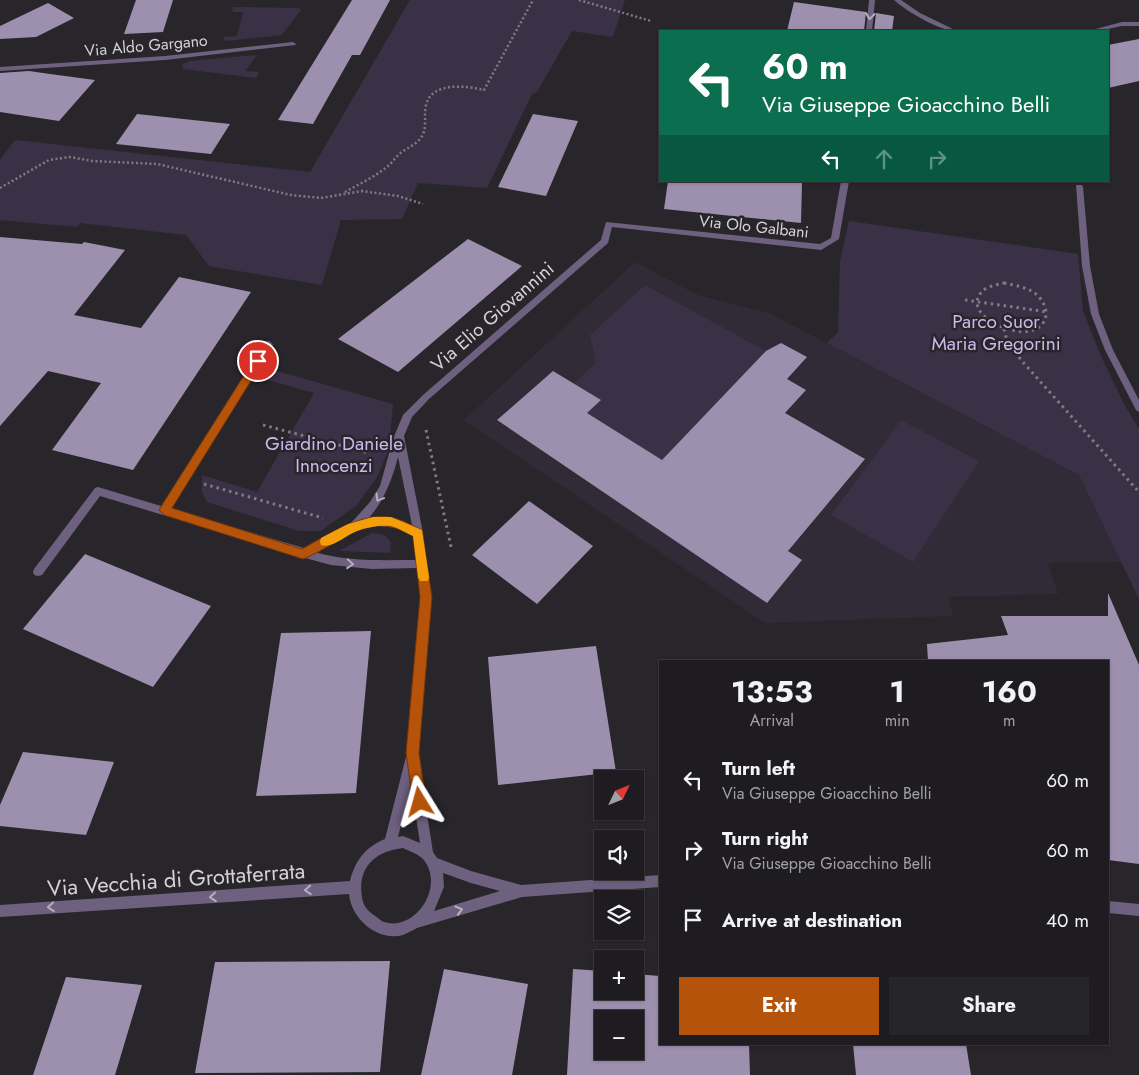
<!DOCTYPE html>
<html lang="en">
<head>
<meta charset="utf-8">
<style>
  :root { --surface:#1e1c20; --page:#262529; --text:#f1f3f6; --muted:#a1a1a5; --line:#3c3a3e; --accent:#b45309 }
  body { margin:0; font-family:Jost,sans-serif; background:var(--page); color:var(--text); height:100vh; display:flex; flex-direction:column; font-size:19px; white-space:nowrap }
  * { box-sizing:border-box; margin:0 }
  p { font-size:16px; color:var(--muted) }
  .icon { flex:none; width:28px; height:28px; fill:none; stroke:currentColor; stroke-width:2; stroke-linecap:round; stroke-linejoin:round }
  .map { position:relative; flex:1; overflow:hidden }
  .sheet { position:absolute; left:659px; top:660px; width:450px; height:385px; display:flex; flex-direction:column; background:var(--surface); border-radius:0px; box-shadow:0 1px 4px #0004,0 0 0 1px var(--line) }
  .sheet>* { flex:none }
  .top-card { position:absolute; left:659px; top:30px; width:450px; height:152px; border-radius:0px; box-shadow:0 1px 4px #0004,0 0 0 1px var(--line); background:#0b6e4f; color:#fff; overflow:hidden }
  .needle { width:32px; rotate:47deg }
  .fabs { position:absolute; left:594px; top:770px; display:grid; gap:10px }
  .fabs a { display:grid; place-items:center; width:50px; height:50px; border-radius:0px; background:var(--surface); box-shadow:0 1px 4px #0004,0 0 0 1px var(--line); font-size:25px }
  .pin { position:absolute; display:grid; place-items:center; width:42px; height:42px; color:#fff; margin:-21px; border:2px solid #fff; border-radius:50%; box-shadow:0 1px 5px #0007 }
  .me { position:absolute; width:55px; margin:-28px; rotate:352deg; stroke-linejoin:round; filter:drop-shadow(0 0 4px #0008) }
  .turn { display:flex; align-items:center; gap:18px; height:105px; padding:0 20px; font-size:22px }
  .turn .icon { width:65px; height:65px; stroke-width:2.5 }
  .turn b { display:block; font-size:35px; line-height:42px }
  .lanes { display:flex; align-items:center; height:48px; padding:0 20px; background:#0003; justify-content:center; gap:25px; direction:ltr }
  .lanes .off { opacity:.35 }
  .eta { display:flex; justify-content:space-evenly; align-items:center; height:85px; text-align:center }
  .eta b { font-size:30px; font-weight:700; line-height:35px }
  .primary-button { display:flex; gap:10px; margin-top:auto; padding:10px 20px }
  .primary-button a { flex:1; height:58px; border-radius:0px; background:var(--accent); color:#fff; font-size:20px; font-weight:700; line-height:58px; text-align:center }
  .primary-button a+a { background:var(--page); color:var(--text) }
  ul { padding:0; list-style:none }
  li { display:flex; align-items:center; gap:15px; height:70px; padding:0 20px }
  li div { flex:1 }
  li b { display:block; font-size:19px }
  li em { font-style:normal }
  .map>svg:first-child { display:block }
  .built { fill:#302b36 }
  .green { fill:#3b3147 }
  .building { fill:#9d90af; fill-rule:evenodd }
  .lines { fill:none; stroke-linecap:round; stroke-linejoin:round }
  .path-far1 { stroke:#7e7c80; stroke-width:2.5; stroke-dasharray:2 2.5; stroke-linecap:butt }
  .path { stroke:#7e7c80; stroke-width:3; stroke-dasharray:2.5 4; stroke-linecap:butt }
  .street { fill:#6e617f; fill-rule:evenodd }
  .oneway { stroke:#b5b0bc }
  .route { fill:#b45309; stroke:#753606 }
  .slow { fill:#f59e0b }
  .labels { text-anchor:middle; stroke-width:5; stroke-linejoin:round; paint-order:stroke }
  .far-street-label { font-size:16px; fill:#d4d2d6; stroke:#28262b }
  .street-label { font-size:19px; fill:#d4d2d6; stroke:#28262b }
  .park-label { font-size:19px; fill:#ceb7ed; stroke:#28262b }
  .near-street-label { font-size:22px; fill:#d4d2d6; stroke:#28262b }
</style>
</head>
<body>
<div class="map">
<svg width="1139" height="1075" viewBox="0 0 1139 1075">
  <rect width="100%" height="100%" fill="#28262b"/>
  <path class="built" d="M635 262 698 295 769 313 1079 475 1122 562 1048 563 1058 594 948 597 953 616 765 623 464 420Z"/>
  <path class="green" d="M410 0H625L613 37 572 31 537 92 532 94 487 188 418 183 402 219 341 220 322 285 209 266 186 235 80 223 77 227 0 220V160L15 140 310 172Z
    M233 7 298 8 301 10 282 35 226 41 224 40V37L237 36 243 12H232Z
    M257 55 245 71 259 72 256 78 183 69 182 65 189 61Z
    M849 221 1078 254 1083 311 1100 354 1125 406 1139 429V599L1079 475 827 343 838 332 840 261Z
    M645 285 766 351 662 460 587 413 600 400 574 383 596 363 590 335Z
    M270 369 393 404 389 449 377 477 357 505 321 531H299L207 502 202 492V475L257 492 314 393 264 379Z
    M901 420 979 461 913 562 831 515Z
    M372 533 384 535 391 542 390 553 339 551Z"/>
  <path class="building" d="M136 0H173L163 32 124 34Z
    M352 0H390L360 55H352L313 124 278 120Z
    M794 2 866 12 864 31H787Z
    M48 3 74 18 36 37 0 39V26Z
    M876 13 894 16 892 31H874Z
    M1139 39V81L1108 88V45Z
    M29 71 50 74 95 80 59 121 0 112V73Z
    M137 114 230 124 211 154 116 144Z
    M533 114 578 121 546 196 498 187Z
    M668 181 802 183 801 223 664 209Z
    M0 237 82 244 84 242 125 250 74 315 141 328 179 277 251 292 133 470 52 450 101 383 48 371 0 426Z
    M468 239 522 266 398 372 338 339Z
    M781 343 807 357 787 379 806 390 785 413 865 459 788 551 802 560 767 603 497 420 553 371 601 400 587 413 662 460 766 351Z
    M529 501 593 546 537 604 472 555Z
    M85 554 211 606 153 687 23 629Z
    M1108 593 1139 665V864L1108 860V661H928L927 644 1008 635 1001 616H1108Z
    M371 631 356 793 256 796 281 633Z
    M596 646 616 772 498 785 488 657Z
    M23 752 114 762 86 835 0 826V805Z
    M390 961 380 1072 195 1073 215 962Z
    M444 969 528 984 512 1075H421Z
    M573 969 602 971V991H635V974L660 976V1044H749L750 1075H567ZM602 1019H635V1051H602Z
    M66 977 142 985 115 1075H33Z
    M853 1044H966L971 1075H856Z"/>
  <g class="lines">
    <path class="path-far1" d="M579 0 651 21
      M0 188 49 160 70 157 92 161 157 164 291 195 321 198 362 191 398 196 423 204
      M345 192C359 184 375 177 388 166 393 162 396 156 402 152 407 148 413 146 418 141 429 131 423 118 426 105 432 81 467 86 484 90L533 0"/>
    <path class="path" d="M1004 283C1014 285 1025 287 1033 292 1050 303 1052 327 1029 331 1012 335 965 316 980 294 985 286 996 285 1004 283Z
      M965 300 1048 312
      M1004 329 1007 341 1021 360 1139 492
      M263 425 369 453
      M426 430 451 547
      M204 484 323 518"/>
    <path class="street" d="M869 0H875L872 31H866Z
      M894 0H901L920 13 957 31C941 32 906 11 894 0Z
      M1122 22H1139V26H1122L1098 31H1088Z
      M293 42 296 44 295 45 165 60 0 71V67L165 56Z
      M841 181H849L839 239 821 250 612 227 608 243 429 399 412 417 404 436 423 533 431 597 418 757 433 852 437 858 471 871 521 885 660 875V887L522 897 417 928C413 930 408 933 403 935 377 942 351 918 349 894L0 917V905L350 881C355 861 365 847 385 839L407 753 421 597 417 568 372 569 331 565 305 558H303L299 556 100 496 42 575 38 576 34 575 33 572 34 569 95 488 98 487 161 506 266 342 269 341 273 344 272 346 170 509 304 548 351 523 370 502 380 486 393 439 403 415 423 395 601 240 606 222 820 244 831 238ZM398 457 412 525C397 519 384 516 368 519 384 501 392 480 398 457ZM378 526 397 528 413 535 416 560C382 560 348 562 315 552 335 540 354 529 378 526ZM411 784 420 843 403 836 398 837ZM403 848C409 851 418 854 423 859 446 886 415 932 384 922 381 921 377 917 375 916 368 911 363 906 362 897 357 868 375 851 403 848ZM443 873 471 883 500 891 434 911 444 887Z
      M1076 185H1082L1083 187 1090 266 1099 314 1113 350 1139 400V412L1136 410 1105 350 1091 314 1082 266Z
      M1108 901 1139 904V916L1108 913Z"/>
  </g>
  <defs><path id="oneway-chevron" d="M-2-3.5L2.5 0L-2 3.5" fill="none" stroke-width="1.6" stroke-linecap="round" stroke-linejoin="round" transform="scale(1.25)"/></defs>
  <g class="oneway">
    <use href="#oneway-chevron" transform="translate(870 16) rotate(96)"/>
    <use href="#oneway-chevron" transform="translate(379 498) rotate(121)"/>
    <use href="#oneway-chevron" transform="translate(350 564) rotate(5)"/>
    <use href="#oneway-chevron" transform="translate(308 890) rotate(176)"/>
    <use href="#oneway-chevron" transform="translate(213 897) rotate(176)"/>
    <use href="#oneway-chevron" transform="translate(51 907) rotate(176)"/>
    <use href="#oneway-chevron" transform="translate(459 910) rotate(-17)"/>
  </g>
  <path class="route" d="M258 357 262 358V363L172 508 302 549C326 536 364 510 393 518 403 520 413 526 422 530L432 597 419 753 426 802 424 807 420 809 415 807 413 802 406 753 420 597 413 536C406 533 398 528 391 527 358 519 331 549 303 559L164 515 159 510 255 358Z"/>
  <path class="slow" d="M373 517H391L422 530 429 577 428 581H420L418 577 413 536C406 533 399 528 391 526 380 525 367 527 357 531 346 535 332 549 321 545L320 542 321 538 348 524Z"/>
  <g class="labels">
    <g class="far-street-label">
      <text transform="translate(146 45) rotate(-5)" y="6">Via Aldo Gargano</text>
      <text transform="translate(754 226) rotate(6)" y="6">Via Olo Galbani</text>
    </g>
    <g class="street-label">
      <text transform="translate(492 316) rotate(-41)" y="7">Via Elio Giovannini</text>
    </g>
    <g class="park-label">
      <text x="996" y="328">Parco Suor<tspan x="996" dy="22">Maria Gregorini</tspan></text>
      <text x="334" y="450">Giardino Daniele<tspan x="334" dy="22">Innocenzi</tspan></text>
    </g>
    <g class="near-street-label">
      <text transform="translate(176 879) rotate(-4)" y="8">Via Vecchia di Grottaferrata</text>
    </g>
  </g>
</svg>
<div class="fabs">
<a><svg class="needle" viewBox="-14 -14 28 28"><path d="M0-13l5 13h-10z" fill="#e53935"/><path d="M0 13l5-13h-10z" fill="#a1a1a5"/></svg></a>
<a><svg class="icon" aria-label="sound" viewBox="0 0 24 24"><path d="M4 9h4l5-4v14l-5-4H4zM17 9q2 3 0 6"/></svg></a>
<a><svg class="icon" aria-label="layers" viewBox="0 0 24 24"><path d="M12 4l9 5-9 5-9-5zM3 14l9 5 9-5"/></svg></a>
<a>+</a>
<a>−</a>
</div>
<div class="pin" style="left:258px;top:361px;background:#d93025"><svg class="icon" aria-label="arrive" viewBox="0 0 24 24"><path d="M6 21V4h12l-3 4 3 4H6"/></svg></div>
<svg class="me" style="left:420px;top:802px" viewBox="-20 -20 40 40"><path d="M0-17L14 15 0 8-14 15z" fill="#b45309" stroke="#fff" stroke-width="4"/></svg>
<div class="top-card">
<div class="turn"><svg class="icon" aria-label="left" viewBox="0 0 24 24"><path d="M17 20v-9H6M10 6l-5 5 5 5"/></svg><div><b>60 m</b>Via Giuseppe Gioacchino Belli</div></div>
<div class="lanes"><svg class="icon" aria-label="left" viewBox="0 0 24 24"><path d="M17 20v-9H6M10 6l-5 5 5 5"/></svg><svg class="icon off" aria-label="ahead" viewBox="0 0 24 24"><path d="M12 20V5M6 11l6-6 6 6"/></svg><svg class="icon off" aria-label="right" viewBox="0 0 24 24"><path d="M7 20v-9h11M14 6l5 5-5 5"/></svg></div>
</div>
<section class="sheet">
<div class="eta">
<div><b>13:53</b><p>Arrival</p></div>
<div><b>1</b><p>min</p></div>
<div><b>160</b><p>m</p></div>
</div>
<ul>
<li><svg class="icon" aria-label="left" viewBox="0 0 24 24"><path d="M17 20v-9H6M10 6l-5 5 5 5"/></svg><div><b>Turn left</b><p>Via Giuseppe Gioacchino Belli</p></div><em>60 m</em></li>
<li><svg class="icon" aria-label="right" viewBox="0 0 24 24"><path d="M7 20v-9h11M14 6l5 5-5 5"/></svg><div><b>Turn right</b><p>Via Giuseppe Gioacchino Belli</p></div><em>60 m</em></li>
<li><svg class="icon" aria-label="arrive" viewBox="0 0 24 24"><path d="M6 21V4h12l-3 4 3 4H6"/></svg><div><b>Arrive at destination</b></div><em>40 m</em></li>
</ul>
<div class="primary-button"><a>Exit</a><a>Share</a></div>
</section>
</div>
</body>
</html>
